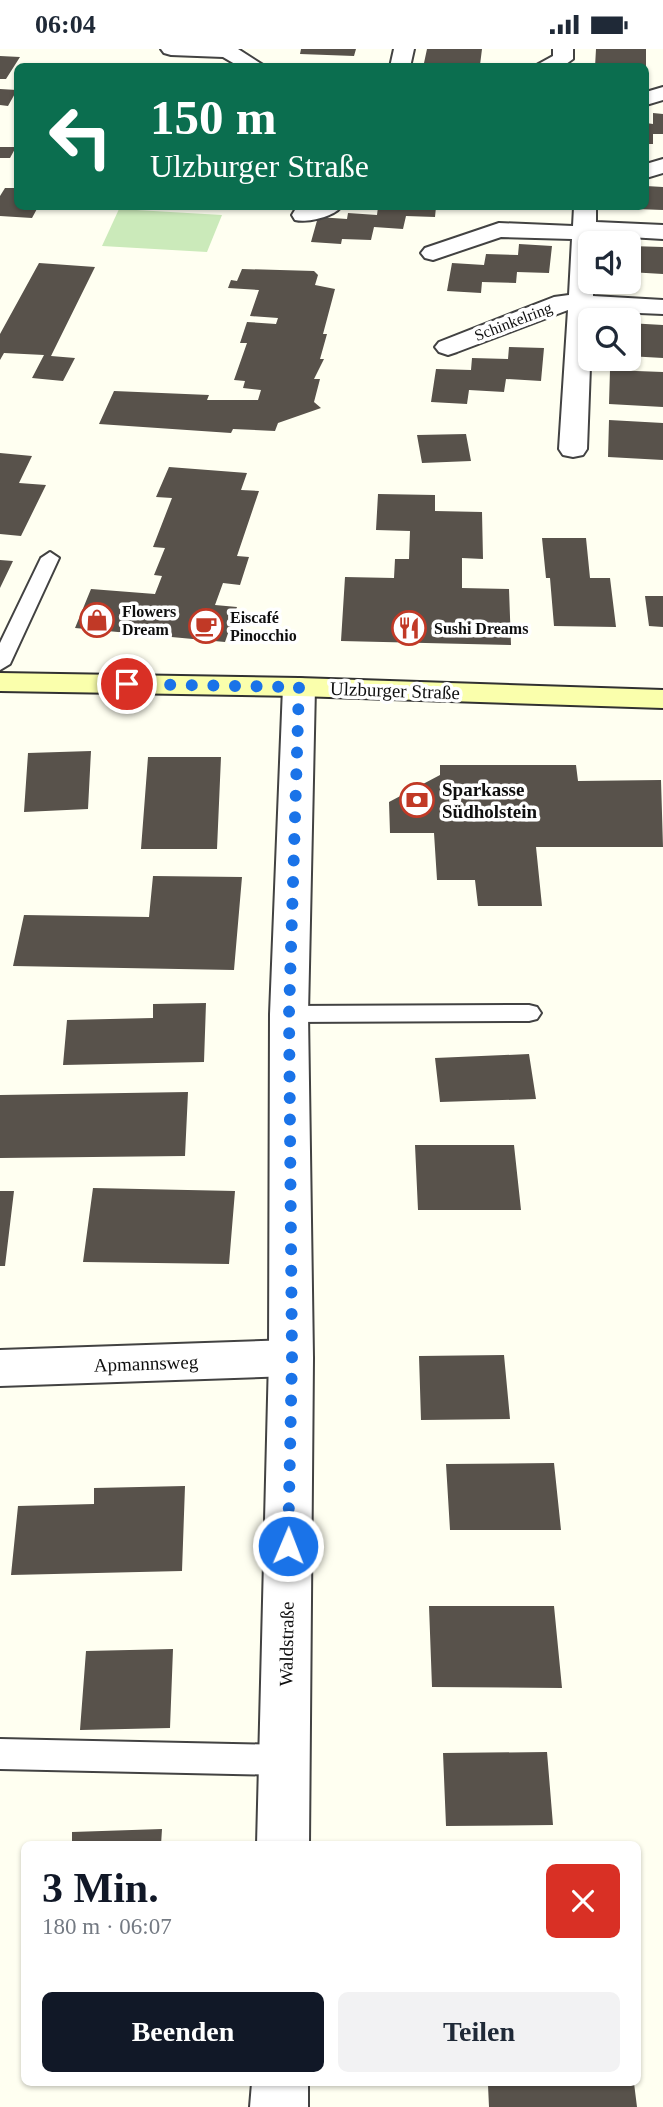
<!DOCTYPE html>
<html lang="de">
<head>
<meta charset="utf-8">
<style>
  :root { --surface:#fff; --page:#f2f2f3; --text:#1f2937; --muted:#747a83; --accent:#111827 }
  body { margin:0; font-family:Georgia,serif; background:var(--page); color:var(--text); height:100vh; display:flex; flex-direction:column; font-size:26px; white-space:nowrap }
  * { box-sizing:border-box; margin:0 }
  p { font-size:23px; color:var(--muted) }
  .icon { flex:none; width:38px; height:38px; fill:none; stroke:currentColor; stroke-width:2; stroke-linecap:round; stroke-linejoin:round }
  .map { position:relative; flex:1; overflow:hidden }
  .details { position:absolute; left:21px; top:1792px; width:620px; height:245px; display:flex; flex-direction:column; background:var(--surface); border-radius:10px; box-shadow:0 2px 5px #0004 }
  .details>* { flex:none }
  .banner { position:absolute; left:14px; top:14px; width:635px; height:147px; border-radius:10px; box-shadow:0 2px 5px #0004; background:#0b6e4f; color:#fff; overflow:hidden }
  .tools { position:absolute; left:578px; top:182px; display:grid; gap:14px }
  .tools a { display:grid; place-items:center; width:63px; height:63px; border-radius:10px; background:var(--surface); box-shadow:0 2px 5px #0004; font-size:35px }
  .pin { position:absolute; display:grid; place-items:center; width:60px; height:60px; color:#fff; margin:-30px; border:4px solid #fff; border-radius:50%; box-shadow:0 2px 7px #0007 }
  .me { position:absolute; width:77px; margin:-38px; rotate:1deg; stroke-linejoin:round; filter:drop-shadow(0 0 5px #0008) }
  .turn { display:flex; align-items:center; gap:24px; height:147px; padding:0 21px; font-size:32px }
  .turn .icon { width:91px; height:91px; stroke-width:2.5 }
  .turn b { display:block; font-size:49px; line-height:60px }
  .round { display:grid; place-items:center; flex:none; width:74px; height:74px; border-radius:10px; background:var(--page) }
  .headline { display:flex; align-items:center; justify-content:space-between; height:119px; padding:0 21px }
  h1 { font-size:42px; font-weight:600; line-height:52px; color:var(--accent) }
  .button { display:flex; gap:14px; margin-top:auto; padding:14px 21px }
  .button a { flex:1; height:80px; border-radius:10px; background:var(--accent); color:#fff; font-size:28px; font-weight:600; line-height:80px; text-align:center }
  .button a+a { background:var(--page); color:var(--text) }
  .status { display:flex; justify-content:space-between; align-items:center; height:49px; padding:0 35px; background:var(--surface); direction:ltr }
  .status svg { height:19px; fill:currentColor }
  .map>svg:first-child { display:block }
  .green { fill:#cbeaba }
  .building { fill:#58524b }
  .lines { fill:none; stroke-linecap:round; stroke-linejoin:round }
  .service-casing { stroke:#424242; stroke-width:4 }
  .minor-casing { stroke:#424242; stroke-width:4 }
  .tertiary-casing { stroke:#424242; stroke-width:4 }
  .secondary-casing { stroke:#313131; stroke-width:4 }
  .service { fill:#fff; fill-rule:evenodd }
  .minor { fill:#fff; fill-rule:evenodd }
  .tertiary { fill:#fff; fill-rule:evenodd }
  .secondary { fill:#faffac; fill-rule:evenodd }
  .route { stroke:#1a73e8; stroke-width:12; stroke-dasharray:0 21.6 }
  .labels { text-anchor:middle; stroke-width:7; stroke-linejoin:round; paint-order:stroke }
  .far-street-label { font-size:16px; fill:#0f0f0f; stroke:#fff }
  .far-poi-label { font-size:16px; font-weight:bold; fill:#0f0f0f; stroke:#fff; text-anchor:start }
  .street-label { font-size:19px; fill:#0f0f0f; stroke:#fff }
  .poi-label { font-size:19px; font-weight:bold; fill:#0f0f0f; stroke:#fff; text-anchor:start }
</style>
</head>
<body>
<div class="status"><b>06:04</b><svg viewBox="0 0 49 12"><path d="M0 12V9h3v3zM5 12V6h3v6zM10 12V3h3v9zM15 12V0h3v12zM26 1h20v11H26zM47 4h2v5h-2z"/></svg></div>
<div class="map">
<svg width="663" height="2058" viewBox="0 0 663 2058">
  <rect width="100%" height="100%" fill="#fffff1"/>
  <path class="green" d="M119 160 222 166 207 203 102 197Z"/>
  <path class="building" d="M301 0H356L354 7 300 5Z
    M427 0H482L480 16 424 14Z
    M596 0H646V18H595Z
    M0 7 20 8 6 30H0Z
    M0 40 17 41 8 57 0 56Z
    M653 64 663 65V85H653V95H646V74L653 75Z
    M0 98H16L10 109H0Z
    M646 137 663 138V161L636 160V158H646Z
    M5 139H18V158H38L32 169 0 167V147Z
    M378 158H436L435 168 406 167 403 180 374 178 371 191 342 190 341 195 311 193 318 168 347 170 348 164 377 166Z
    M519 195 552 197 549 224 517 223 516 234 482 233 481 244 447 242 452 214 484 216 486 205 518 206Z
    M630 197 663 198V225L629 223Z
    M39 214 95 218 51 307 75 309 63 332 32 329 44 306 4 304 0 311V285Z
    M242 220 314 222 318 226 315 236 335 240 323 285H327L320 310H324L314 330H320L314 353 321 359 278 374 275 382 233 380 231 384 99 375 114 342 209 346 207 351H258L261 341 243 339 245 332 234 331 247 294H240L247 273 276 275 278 269 250 267 259 241 228 239 231 231 237 232Z
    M628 274 663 276V309L628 307Z
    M509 298 544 299 541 332 506 330 504 343 469 341 467 355 431 353 436 320 471 321 472 309 508 310Z
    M610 321 663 323V358L609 355Z
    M609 371 663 374V411L608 408Z
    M466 385 471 412 422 414 417 386Z
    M0 404 32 407 19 434 46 436 21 487 0 485Z
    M169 418 247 424 241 441 259 442 237 507 249 508 240 536 223 534 215 556 237 558 225 593 75 579 91 540 155 545 162 527 154 526 165 499 153 498 172 449 156 448Z
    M378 445 435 446V462L482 463 483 510 462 509V539L509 540 511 596 341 592 345 528 394 529 395 510H409L410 482 376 481Z
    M542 489H586L590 529H610L616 578 554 577 550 529H546Z
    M0 511 13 512 0 539Z
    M645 547H663V578L649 577Z
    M91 702 88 760 24 763 28 704Z
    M148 708H221L217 800H141Z
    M440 716H576L578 732 661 731 663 798H536L542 857H478L475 831H437L434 784H390L389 753 440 726Z
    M153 827 242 828 234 921 13 917 24 866 149 868Z
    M206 954 204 1013 63 1016 67 971 153 969V955Z
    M529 1005 536 1050 440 1053 435 1009Z
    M188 1043 185 1107 0 1109V1046Z
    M415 1096H514L521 1161H418Z
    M93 1139 235 1142 229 1215 83 1213Z
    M0 1142H14L5 1217H0Z
    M504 1306 510 1370 421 1371 419 1307Z
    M554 1414 561 1481H450L446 1415Z
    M185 1437 182 1522 11 1526 18 1457 94 1455V1439Z
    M429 1557H554L562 1639 432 1638Z
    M173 1600 170 1679 80 1681 86 1602Z
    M547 1703 553 1776 446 1777 443 1704Z
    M162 1780 161 1796H72V1783Z
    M634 2034 637 2058H489L488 2036Z"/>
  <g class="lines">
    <g class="service-casing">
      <path id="service" d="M50 503 59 509 10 615 0 621V594L41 509Z
        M529 956 537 958 541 964 537 970 529 972 289 973 281 971 277 965 281 959 289 957Z
        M0 1690 284 1696 295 1700 300 1711 295 1722 284 1726 0 1720Z"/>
    </g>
    <g class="minor-casing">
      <path id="minor" d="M161 0H238L266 18H240L223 8 171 6 164 4Z
        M394 0H414L410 18H390Z
        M553 0H573V10L562 18H533L553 7Z
        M663 38V51L646 56V43Z
        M663 110V124L646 129V115Z
        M307 158H341C333 168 307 174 295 171L292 166 295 161Z
        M574 158H596V173L663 176V190L595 186V194H590V233H593V247L663 251V265L592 262 587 400 583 406 573 408 563 406 559 400 568 261 457 303 448 306 439 303 435 298 439 293 554 248 569 246 572 190 501 188 433 211 425 209 421 204 425 199 499 174 573 177Z
        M291 1291 306 1296 313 1309 306 1322 291 1327 0 1337V1301Z"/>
    </g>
    <g class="tertiary-casing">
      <path id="tertiary" d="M299 629 310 631 315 638 308 965 313 1309 309 1796H257L269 1309 270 965 283 638 288 631Z
        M252 2034H308V2058H250Z"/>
    </g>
    <g class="secondary-casing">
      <path id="secondary" d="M0 624 299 629 663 641V659L299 647 0 642Z"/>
    </g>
    <use href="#service" class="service"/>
    <use href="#minor" class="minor"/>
    <use href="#tertiary" class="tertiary"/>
    <use href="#secondary" class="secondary"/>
  </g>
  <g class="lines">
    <path class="route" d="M127 635 299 638 289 965 292 1309 288 1497"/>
  </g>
  <defs>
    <g id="shop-ring" transform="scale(1.75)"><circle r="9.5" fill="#fff" stroke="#c13926" stroke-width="1.5"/><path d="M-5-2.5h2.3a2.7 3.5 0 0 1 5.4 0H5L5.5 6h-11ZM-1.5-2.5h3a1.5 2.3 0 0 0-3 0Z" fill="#c13926"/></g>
    <g id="cafe-ring" transform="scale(1.75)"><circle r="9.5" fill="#fff" stroke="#c13926" stroke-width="1.5"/><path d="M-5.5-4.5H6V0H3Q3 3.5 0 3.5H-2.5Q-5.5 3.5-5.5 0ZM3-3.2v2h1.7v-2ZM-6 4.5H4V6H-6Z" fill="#c13926"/></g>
    <g id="restaurant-ring" transform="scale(1.75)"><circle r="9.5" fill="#fff" stroke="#c13926" stroke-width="1.5"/><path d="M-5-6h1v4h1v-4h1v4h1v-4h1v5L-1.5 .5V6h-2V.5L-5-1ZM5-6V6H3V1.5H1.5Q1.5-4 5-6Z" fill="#c13926"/></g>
    <g id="bank-ring" transform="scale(1.75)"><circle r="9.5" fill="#fff" stroke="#c13926" stroke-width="1.5"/><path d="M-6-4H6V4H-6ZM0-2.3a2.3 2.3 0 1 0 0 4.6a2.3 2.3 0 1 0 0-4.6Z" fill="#c13926"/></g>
  </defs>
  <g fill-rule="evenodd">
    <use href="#shop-ring" x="97" y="571"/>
    <use href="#cafe-ring" x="206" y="577"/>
    <use href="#restaurant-ring" x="409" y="579"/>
    <use href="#bank-ring" x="417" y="751"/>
  </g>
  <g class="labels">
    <g class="far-street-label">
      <text transform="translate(513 272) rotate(-21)" y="6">Schinkelring</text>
    </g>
    <g class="far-poi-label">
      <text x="122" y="568">Flowers<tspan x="122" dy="18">Dream</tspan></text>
      <text x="230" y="574">Eiscafé<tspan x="230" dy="18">Pinocchio</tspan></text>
      <text x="434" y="585">Sushi Dreams</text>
    </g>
    <g class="street-label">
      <text transform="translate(395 641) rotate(2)" y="7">Ulzburger Straße</text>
      <text transform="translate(146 1314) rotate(-2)" y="7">Apmannsweg</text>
      <text transform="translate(286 1595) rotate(-89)" y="7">Waldstraße</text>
    </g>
    <g class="poi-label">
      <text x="442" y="747">Sparkasse<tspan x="442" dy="22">Südholstein</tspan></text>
    </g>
  </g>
</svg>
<div class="tools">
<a><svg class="icon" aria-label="sound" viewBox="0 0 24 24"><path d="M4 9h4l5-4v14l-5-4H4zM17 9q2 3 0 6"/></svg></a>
<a><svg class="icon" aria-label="search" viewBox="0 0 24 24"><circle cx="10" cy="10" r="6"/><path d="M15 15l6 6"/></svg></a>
</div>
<div class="pin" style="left:127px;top:635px;background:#d93025"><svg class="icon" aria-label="arrive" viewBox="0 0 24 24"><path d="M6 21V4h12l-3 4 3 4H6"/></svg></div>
<svg class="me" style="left:288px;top:1497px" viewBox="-20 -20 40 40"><circle r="17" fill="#1a73e8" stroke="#fff" stroke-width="3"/><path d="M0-11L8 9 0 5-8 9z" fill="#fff"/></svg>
<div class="banner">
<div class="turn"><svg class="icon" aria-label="left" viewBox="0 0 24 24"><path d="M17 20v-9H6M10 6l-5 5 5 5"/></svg><div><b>150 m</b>Ulzburger Straße</div></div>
</div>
<section class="details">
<div class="headline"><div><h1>3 Min.</h1><p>180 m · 06:07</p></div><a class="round" style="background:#d93025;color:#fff"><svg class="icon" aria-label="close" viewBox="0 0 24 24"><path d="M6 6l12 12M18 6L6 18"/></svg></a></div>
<div class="button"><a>Beenden</a><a>Teilen</a></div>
</section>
</div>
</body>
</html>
